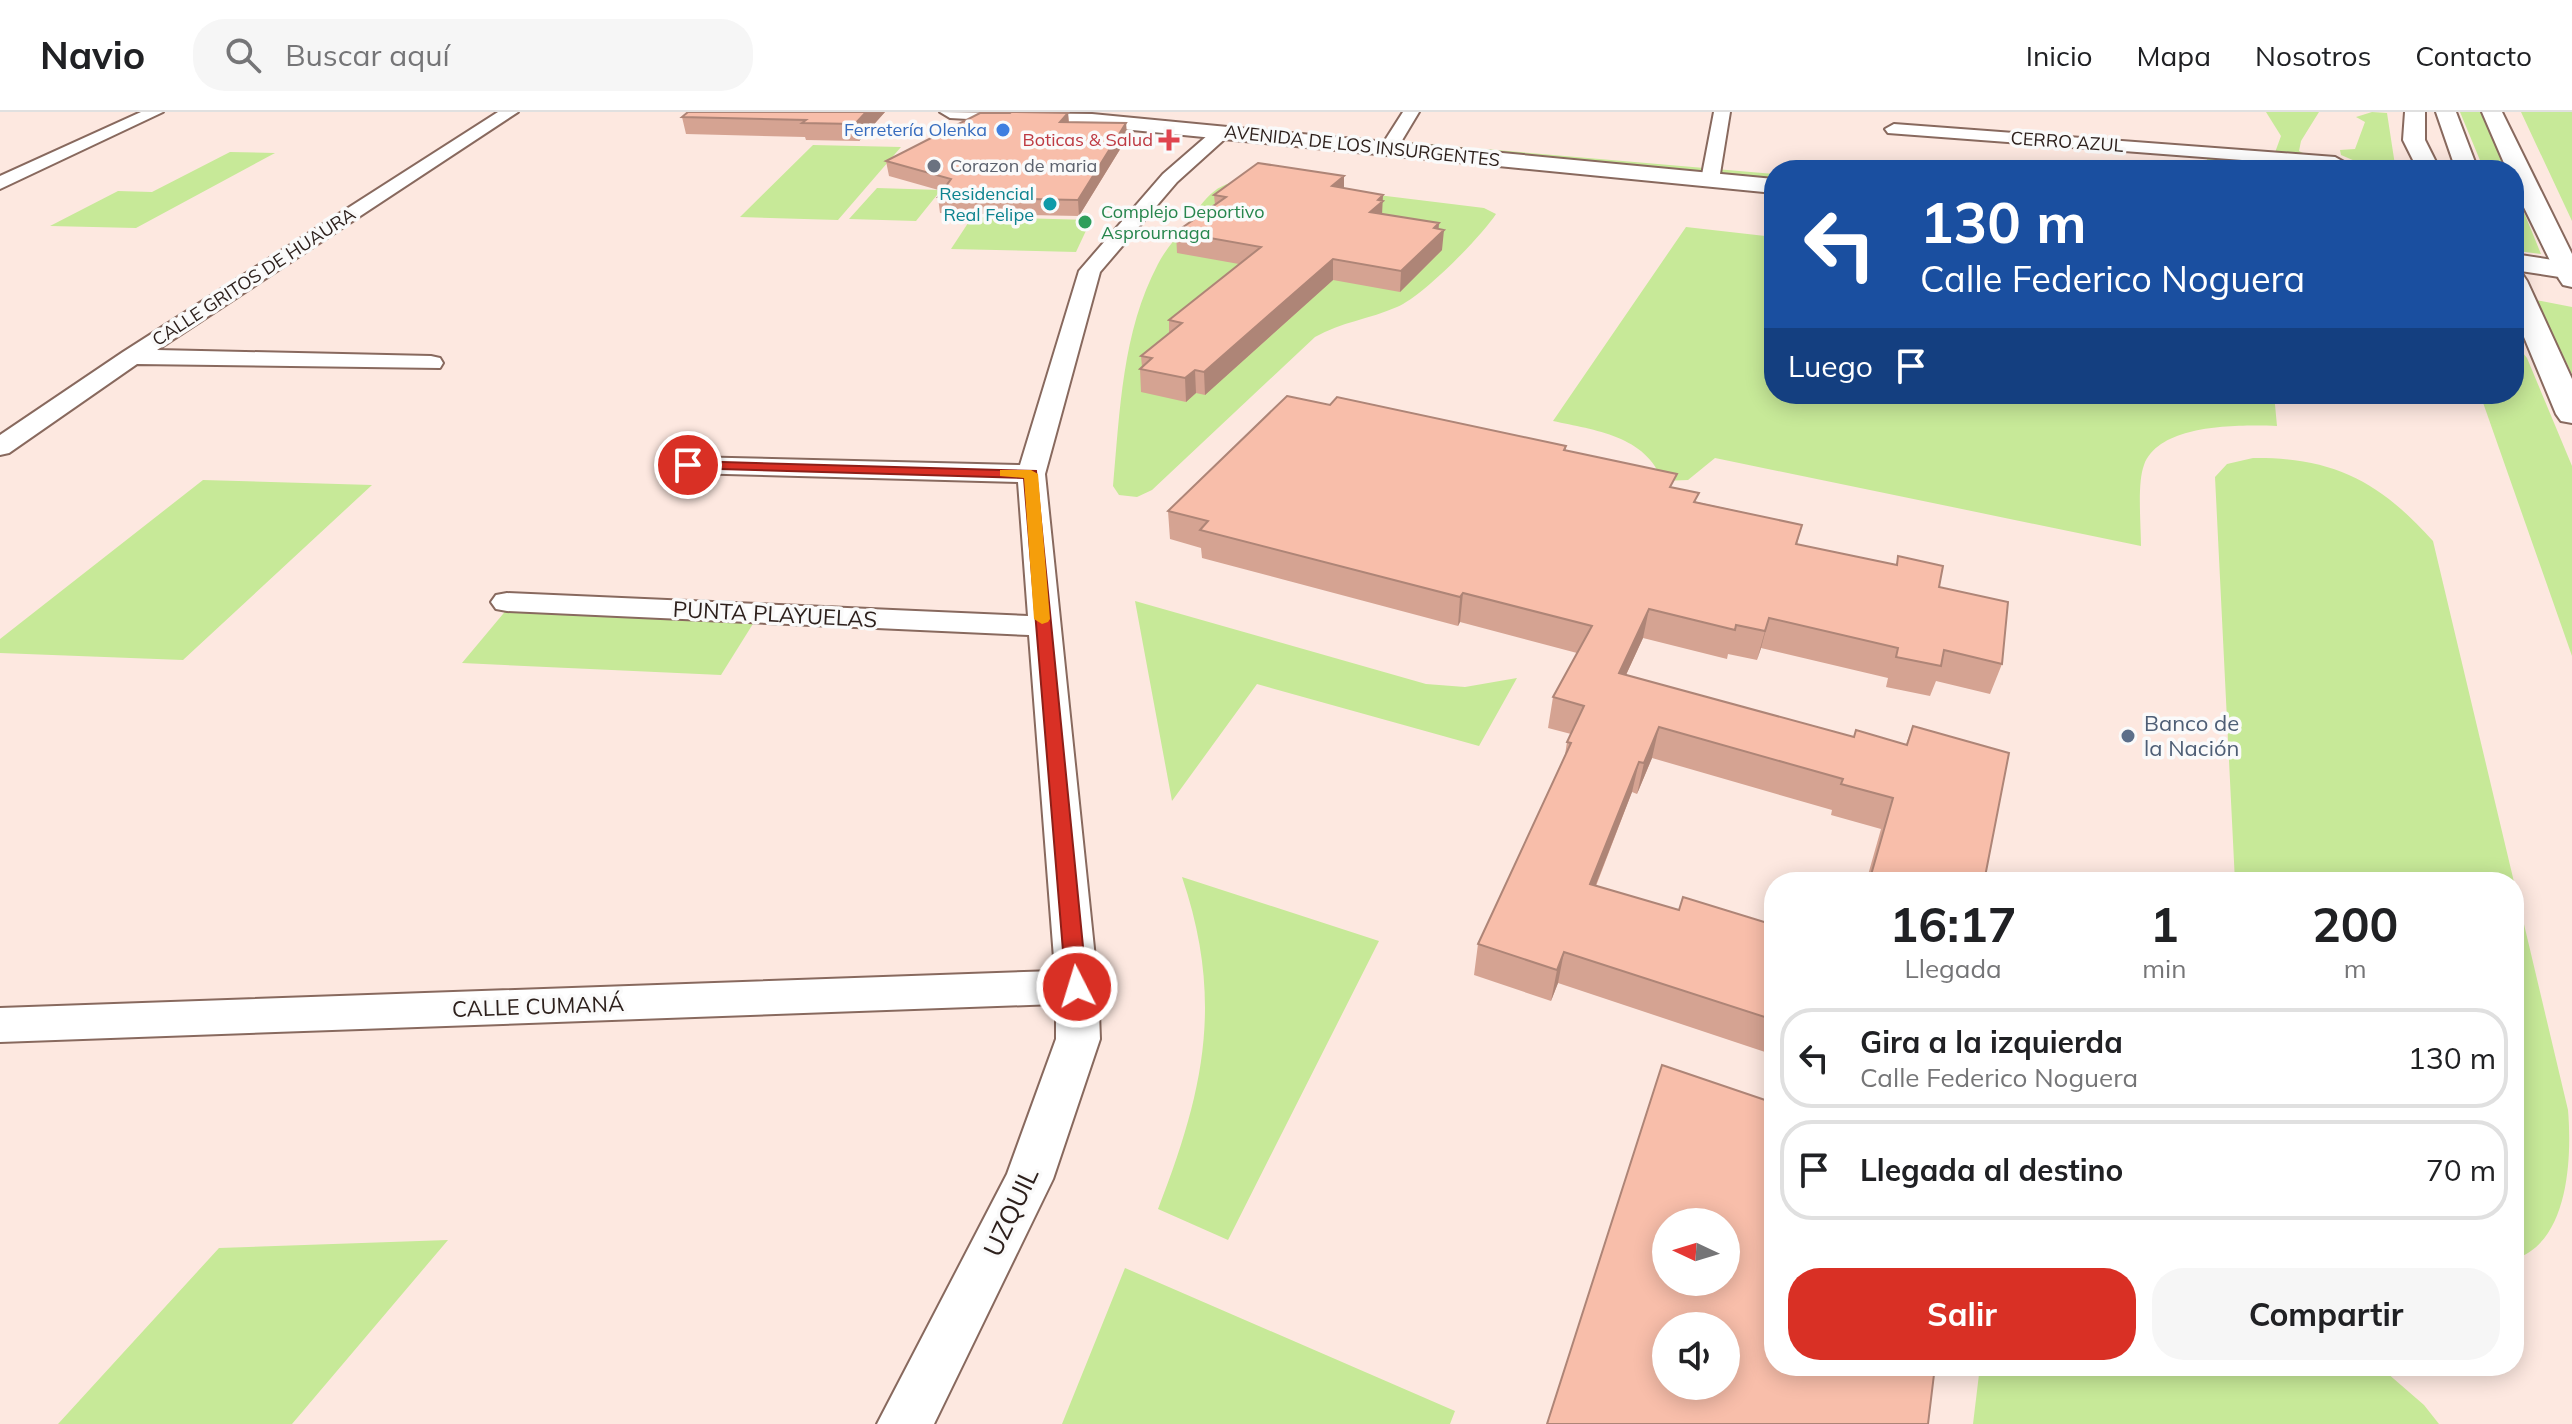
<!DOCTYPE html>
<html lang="es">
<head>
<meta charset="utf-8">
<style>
  :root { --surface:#fff; --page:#f6f6f6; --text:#202124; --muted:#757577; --line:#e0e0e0; --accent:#d93025 }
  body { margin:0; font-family:Mulish,sans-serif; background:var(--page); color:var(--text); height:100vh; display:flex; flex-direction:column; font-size:30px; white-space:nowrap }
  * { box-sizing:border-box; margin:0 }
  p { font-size:26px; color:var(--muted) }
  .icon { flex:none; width:44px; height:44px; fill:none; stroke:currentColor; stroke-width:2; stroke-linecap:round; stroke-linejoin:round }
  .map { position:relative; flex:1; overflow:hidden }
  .details { position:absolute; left:1764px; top:760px; width:760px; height:504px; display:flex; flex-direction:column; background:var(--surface); border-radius:32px; box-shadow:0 4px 20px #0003 }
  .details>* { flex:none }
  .hud { position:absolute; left:1764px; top:48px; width:760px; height:244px; border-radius:32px; box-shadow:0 4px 20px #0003; background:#1a4fa0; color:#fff; overflow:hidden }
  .needle { width:52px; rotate:274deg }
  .tools { position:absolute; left:1652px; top:1096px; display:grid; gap:16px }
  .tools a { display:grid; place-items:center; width:88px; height:88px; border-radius:50%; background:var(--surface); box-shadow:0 4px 20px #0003; font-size:40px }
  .pin { position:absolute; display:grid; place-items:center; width:68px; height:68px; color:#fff; margin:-34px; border:4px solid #fff; border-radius:50%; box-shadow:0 2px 8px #0007 }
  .me { position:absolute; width:88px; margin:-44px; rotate:355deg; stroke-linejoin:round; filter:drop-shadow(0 0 6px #0008) }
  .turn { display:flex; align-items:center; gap:28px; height:168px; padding:0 24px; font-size:36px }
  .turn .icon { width:104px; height:104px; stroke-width:2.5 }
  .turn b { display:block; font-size:56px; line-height:68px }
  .then { display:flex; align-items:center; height:76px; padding:0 24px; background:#0003; gap:16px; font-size:30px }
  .eta { display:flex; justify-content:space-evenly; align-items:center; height:136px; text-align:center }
  .eta b { font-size:48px; font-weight:700; line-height:56px }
  .button { display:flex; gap:16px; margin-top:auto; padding:16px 24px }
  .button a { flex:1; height:92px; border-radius:32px; background:var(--accent); color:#fff; font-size:32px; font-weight:700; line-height:92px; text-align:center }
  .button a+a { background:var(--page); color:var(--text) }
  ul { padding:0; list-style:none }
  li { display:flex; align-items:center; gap:24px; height:100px; margin:0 16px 12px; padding:0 8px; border:4px solid var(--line); border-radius:32px }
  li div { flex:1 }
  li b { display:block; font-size:30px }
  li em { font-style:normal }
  header { display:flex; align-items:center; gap:48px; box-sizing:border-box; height:112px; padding:0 40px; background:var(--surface); border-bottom:2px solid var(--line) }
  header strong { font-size:38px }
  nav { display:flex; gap:44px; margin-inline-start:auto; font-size:28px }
  .search { width:560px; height:72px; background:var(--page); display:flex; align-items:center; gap:20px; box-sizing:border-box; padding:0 28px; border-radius:32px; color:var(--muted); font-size:30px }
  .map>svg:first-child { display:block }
  .green { fill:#c7e998 }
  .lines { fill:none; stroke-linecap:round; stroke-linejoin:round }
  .street-casing { stroke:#88695e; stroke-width:4 }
  .secondary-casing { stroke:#88695e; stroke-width:4 }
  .primary-casing { stroke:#88695e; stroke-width:4 }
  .street { fill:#fff; fill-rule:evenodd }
  .secondary { fill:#fff; fill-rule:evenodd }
  .primary { fill:#fff; fill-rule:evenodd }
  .wall { fill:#d5a392 }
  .shaded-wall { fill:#ae8577 }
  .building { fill:#f8beaa; stroke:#ae8577; stroke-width:2; fill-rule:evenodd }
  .route { fill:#d93025; stroke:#8d1f18; stroke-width:2 }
  .slow { fill:#f59e0b }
  .shop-dot { fill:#3f7fe0; stroke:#fafafa; stroke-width:3 }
  .health-dot { fill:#e0444e; stroke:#fafafa; stroke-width:3 }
  .worship-dot { fill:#6b7280; stroke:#fafafa; stroke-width:3 }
  .culture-dot { fill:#0f9aa8; stroke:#fafafa; stroke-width:3 }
  .leisure-dot { fill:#2e9e5b; stroke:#fafafa; stroke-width:3 }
  .service-dot { fill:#5c6f8a; stroke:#fafafa; stroke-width:3 }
  .labels { text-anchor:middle; stroke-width:7; stroke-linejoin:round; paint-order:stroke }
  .far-shop-label { font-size:18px; fill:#366cbe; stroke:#fafafa; text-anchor:end }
  .far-health-label { font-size:18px; fill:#be3a42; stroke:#fafafa; text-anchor:end }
  .far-street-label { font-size:18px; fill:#2d201c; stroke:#fafafa }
  .far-worship-label { font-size:18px; fill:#5b616d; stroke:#fafafa; text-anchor:start }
  .far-culture-label { font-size:18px; fill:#0d838f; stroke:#fafafa; text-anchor:end }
  .far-leisure-label { font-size:18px; fill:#27864d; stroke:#fafafa; text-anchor:start }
  .street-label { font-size:22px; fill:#2d201c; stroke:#fafafa }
  .service-label { font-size:22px; fill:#4e5e75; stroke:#fafafa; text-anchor:start }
  .near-street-label { font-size:26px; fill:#2d201c; stroke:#fafafa }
</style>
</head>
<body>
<header>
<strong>Navio</strong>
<div class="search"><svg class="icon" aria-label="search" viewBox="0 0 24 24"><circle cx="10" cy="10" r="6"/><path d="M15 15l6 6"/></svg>Buscar aquí</div>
<nav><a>Inicio</a><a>Mapa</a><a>Nosotros</a><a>Contacto</a></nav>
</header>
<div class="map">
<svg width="2572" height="1312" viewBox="0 0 2572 1312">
  <rect width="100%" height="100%" fill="#fde8e0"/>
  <path class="green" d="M2266 0H2319L2301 29 2299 39 2319 49 2365 58H2213L2205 44 2273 46 2281 24Z
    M2372 0 2387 1 2395 53 2355 49 2341 43 2340 38 2355 37 2365 10 2356 5Z
    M2460 0H2483L2507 58H2484Z
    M2522 0H2572V109L2521 0Z
    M1403 30 1774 62V70L1402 34Z
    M813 33 901 35 838 108 740 105Z
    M230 40 275 41 136 116 50 114 118 79 152 80Z
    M1255 68 1484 96 1496 102C1481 125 1422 185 1397 195 1370 207 1341 210 1315 225L1152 378 1137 385 1119 383 1113 374C1120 299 1122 220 1158 152 1165 138 1177 125 1187 112 1209 82 1215 69 1255 68Z
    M877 76 941 78 916 109 849 107Z
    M2514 76 2541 142 2517 139 2514 131Z
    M972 105 1091 108 1076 140 951 137Z
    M1686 115 1774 125V282H2274L2277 314C2240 313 2160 311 2144 353 2137 371 2141 413 2141 434L1715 346 1688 368 1662 369C1647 324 1594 318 1553 309Z
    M2536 188 2572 195V262Z
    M2514 230 2527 246 2572 354V544L2480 282H2514Z
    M2253 346C2334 345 2380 370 2433 429L2514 770H2235L2215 365 2227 352Z
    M203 368 372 373 183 548 0 541V527Z
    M1135 489 1426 572 1465 575 1517 566 1479 634 1257 572 1172 689Z
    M508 496 756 507 721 563 462 551Z
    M1182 765 1379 829 1228 1128 1158 1097C1204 979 1224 889 1182 765Z
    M2514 770 2568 998C2572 1045 2569 1131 2514 1147Z
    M448 1128 292 1312H58L219 1136Z
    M1125 1156 1455 1299 1450 1312H1062Z
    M1980 1254H2379L2424 1293 2439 1312H1973Z"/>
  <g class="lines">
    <g class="street-casing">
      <path id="street" d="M141 0H163L0 77V64Z
        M498 0H518L157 238 431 244 440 246 443 251 440 256 137 252 9 341 0 343V323L123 240Z
        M1403 0H1419L1395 40H1383L1380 36Z
        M1714 0H1730L1719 68 1710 74 1701 68Z
        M1894 12 2335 45 2344 50 2335 55 1888 21 1885 17Z
        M1222 15 1231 20 1228 24 1177 70 1100 160 1045 362 1098 875 1100 927 1053 1067 934 1312H877L1007 1062 1056 927V892L0 930V896L1055 859 1029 523 507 499 496 497 491 490 496 483 507 481 1028 504 1018 370 688 361 678 359 674 353 678 347 688 345 1020 353 1079 159 1163 62 1216 16Z"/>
    </g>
    <g class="secondary-casing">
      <path id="secondary" d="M940 0 1092 2 1774 67V81L1092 14 950 6Z
        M2405 0H2425V28L2440 58H2418L2403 28Z
        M2514 142 2572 151V167L2514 158Z"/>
    </g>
    <g class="primary-casing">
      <path id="primary" d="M2436 0H2456L2478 58H2456Z
        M2482 0H2502L2572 142V175L2563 173 2559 167 2514 75V58H2507Z
        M2514 161 2523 163 2527 169 2572 267V311L2561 309 2556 302 2514 201Z"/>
    </g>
    <use href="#street" class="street"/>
    <use href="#secondary" class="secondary"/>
    <use href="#primary" class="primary"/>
  </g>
  <path class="wall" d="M885 0 859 29 806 28 805 25 686 22 682 5Z
    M1068 1 1069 10 1126 11 1127 26 1079 104 940 101 938 85 942 79 889 64 886 49Z
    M1344 64V76L1383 102 1439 111 1438 117 1442 138 1400 180 1333 168 1205 283 1196 281 1186 290 1141 280 1140 257 1142 255 1141 244 1169 221V208L1239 152 1177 141 1176 120 1215 93 1214 83Z
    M1330 293 1566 334V338L1674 376 1697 390 1802 413 1797 432 1896 453 1898 444 1939 475 2002 552 1990 582 1936 569 1930 584 1886 575 1888 566 1761 536 1757 548 1728 542 1727 547 1643 526 1626 563 1854 625 1906 632 1913 614 1984 770H1866L1881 717 1831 703 1832 698 1652 646 1637 682 1632 680 1596 774 1679 798 1774 813V943L1558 871 1551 889 1474 863 1478 832 1565 643 1567 630 1571 622 1548 616 1553 585 1577 541 1460 510 1458 514 1202 446 1201 436 1170 427 1168 399Z"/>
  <path class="shaded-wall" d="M866 0H885L859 29 855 12Z
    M1068 1 1069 16 1060 10Z
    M1126 11 1127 26 1079 104 1078 88Z
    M1344 64V83L1332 74Z
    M1383 83 1382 103 1370 100 1378 88Z
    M1439 111 1438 123 1444 118 1442 138 1400 180 1401 159 1434 116Z
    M1333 147V168L1205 283 1204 260Z
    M1195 258 1196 281 1186 290 1185 266Z
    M1463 481 1460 510 1458 514 1460 485Z
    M1649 497 1643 526 1613 591 1619 561Z
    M1769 506 1761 536 1757 548 1765 519Z
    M1659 615 1652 646 1637 682 1644 651Z
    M1639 650 1632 680 1584 803 1590 772Z
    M1564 840 1558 871 1551 889 1557 858Z"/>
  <path class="building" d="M688 0H866L855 12 802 11 806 8 682 5Z
    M1011 0 1068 1 1060 10 1126 11 1078 88 938 85 951 67 886 49 980 1H1010Z
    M1258 51 1344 64 1332 74 1383 83 1378 88 1383 89 1370 100 1439 111 1434 116 1444 118 1401 159 1333 147 1204 260 1195 258 1185 266 1140 257 1152 246 1141 244 1182 211 1169 208 1261 135 1176 120 1226 85 1214 83Z
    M1287 284 1330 293 1337 285 1566 334 1564 338 1677 362 1670 375 1699 381 1694 390 1802 413 1796 432 1897 453 1898 444 1943 454 1939 475 2008 490 2002 552 1944 538 1941 554 1896 545 1898 536 1769 506 1765 519 1736 513 1735 518 1649 497 1619 561 1854 625 1856 618 1907 633 1913 614 2009 641 1984 770H1869L1893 686 1841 672 1843 667 1659 615 1644 651 1639 650 1590 772 1679 798 1683 785 1774 813V908L1564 840 1557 858 1478 832 1571 631 1567 630 1584 594 1553 585 1592 514 1463 481 1460 485 1200 418 1208 409 1168 399Z
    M1662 953 1774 991V1254H1935L1928 1312H1547ZM1666 1110H1726V1170H1666ZM1666 1214H1726V1274H1666Z"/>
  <path class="route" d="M688 349 1036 359 1087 875 1084 881 1077 884 1069 881 1066 875 1024 366 684 356 682 353Z"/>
  <path class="slow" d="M1000 358H1031L1038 362 1050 507 1048 510 1042 512 1034 507 1024 366 1000 364Z"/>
  <circle class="shop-dot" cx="1003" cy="18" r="8"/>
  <path class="health-dot" d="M1165 16h8v8h8v8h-8v8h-8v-8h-8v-8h8z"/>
  <circle class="worship-dot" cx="934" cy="54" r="8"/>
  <circle class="culture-dot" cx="1050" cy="92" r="8"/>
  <circle class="leisure-dot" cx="1085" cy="110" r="8"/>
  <circle class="service-dot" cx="2128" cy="624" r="8"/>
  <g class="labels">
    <g class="far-shop-label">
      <text x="987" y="24">Ferretería Olenka</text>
    </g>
    <g class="far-health-label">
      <text x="1153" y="34">Boticas &amp; Salud</text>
    </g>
    <g class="far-street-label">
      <text transform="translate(2067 30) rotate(4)" y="6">CERRO AZUL</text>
      <text transform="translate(1362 34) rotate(6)" y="6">AVENIDA DE LOS INSURGENTES</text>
      <text transform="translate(254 165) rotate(-33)" y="6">CALLE GRITOS DE HUAURA</text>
    </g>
    <g class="far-worship-label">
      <text x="950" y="60">Corazon de maria</text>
    </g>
    <g class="far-culture-label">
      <text x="1034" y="88">Residencial<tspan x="1034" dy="21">Real Felipe</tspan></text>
    </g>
    <g class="far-leisure-label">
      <text x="1101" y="106">Complejo Deportivo<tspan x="1101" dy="21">Asprournaga</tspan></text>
    </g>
    <g class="street-label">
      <text transform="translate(775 502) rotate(3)" y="8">PUNTA PLAYUELAS</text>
      <text transform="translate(538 894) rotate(-2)" y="8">CALLE CUMANÁ</text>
    </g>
    <g class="service-label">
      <text x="2144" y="619">Banco de<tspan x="2144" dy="25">la Nación</tspan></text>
    </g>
    <g class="near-street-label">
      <text transform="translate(1011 1100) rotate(-65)" y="9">UZQUIL</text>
    </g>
  </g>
</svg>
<div class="tools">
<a><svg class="needle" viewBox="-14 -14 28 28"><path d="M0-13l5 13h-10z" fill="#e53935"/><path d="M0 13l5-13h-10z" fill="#757577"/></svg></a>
<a><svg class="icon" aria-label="sound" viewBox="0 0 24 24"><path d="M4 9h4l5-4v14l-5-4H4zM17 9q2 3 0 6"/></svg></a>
</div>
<div class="pin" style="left:688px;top:353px;background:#d93025"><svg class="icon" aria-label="arrive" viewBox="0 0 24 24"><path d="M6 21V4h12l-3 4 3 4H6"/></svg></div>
<svg class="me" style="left:1077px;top:875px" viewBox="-20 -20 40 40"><circle r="17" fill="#d93025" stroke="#fff" stroke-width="3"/><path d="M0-11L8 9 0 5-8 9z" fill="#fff"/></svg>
<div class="hud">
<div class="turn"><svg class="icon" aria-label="left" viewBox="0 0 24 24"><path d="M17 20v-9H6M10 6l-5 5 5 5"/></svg><div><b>130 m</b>Calle Federico Noguera</div></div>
<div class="then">Luego<svg class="icon" aria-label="arrive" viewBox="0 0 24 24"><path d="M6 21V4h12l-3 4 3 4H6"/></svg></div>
</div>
<section class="details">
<div class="eta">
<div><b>16:17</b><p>Llegada</p></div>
<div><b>1</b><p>min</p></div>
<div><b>200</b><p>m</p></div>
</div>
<ul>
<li><svg class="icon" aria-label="left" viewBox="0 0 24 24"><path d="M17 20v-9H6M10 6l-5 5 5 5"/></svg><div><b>Gira a la izquierda</b><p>Calle Federico Noguera</p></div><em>130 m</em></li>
<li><svg class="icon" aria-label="arrive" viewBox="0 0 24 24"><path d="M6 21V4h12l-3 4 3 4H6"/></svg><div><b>Llegada al destino</b></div><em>70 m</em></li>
</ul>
<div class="button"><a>Salir</a><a>Compartir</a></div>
</section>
</div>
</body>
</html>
